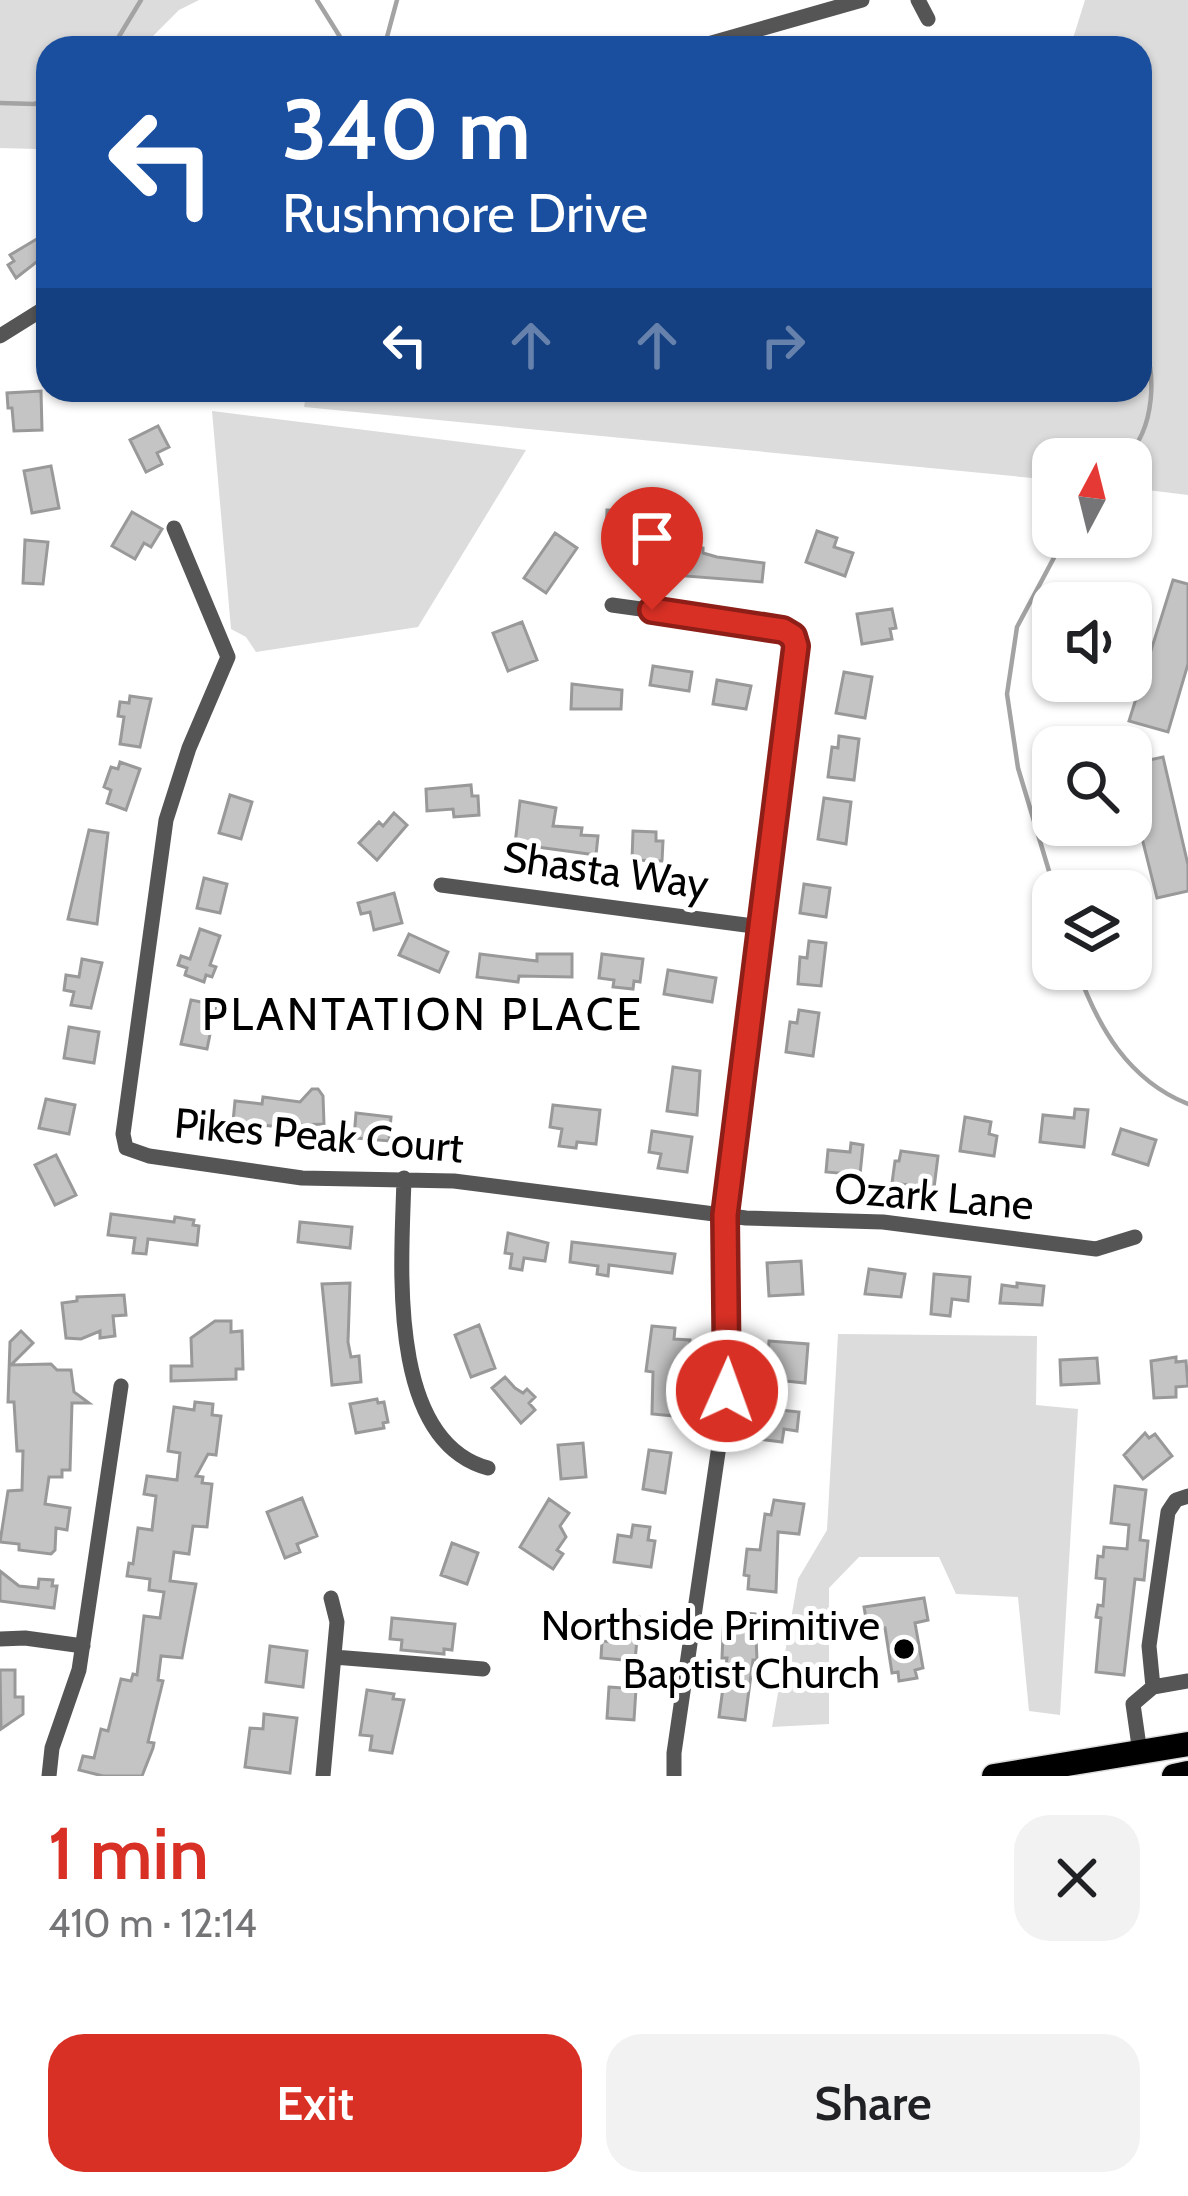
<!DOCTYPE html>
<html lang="en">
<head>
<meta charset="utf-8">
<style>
  :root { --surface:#fff; --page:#f2f2f2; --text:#202124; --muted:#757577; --accent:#d93025 }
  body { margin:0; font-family:Cabin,sans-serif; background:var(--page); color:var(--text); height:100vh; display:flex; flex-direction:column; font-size:45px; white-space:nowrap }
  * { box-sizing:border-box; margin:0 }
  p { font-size:39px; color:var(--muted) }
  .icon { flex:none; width:66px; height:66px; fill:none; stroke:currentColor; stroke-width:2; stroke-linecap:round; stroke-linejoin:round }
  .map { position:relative; height:1776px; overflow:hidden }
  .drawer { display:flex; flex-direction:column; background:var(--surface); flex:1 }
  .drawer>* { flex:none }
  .hud { position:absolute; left:36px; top:36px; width:1116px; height:366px; border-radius:36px; box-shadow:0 3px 9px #0004; background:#1a4fa0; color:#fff; overflow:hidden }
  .needle { width:78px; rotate:7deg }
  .fabs { position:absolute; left:1032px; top:438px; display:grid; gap:24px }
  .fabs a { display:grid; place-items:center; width:120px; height:120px; border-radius:24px; background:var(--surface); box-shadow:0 3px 9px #0004; font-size:60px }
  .pin { position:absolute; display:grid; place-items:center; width:102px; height:102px; color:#fff; margin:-123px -51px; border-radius:50% 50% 50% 0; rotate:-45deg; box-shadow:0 0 12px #0007 }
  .pin .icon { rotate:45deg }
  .me { position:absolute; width:132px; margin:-66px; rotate:2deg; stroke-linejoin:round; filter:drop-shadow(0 0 9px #0008) }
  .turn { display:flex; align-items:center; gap:42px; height:252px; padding:0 48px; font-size:54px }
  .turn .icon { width:156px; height:156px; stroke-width:2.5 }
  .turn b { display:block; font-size:84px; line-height:102px }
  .lanes { display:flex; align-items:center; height:114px; padding:0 48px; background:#0003; justify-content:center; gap:60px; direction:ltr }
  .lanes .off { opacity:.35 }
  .round { display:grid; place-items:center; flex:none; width:126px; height:126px; border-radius:36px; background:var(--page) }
  .overview { display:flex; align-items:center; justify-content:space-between; height:204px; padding:0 48px }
  h1 { font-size:72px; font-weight:600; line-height:90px; color:var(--accent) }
  .button { display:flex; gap:24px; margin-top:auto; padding:24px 48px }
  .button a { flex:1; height:138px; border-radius:36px; background:var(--accent); color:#fff; font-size:48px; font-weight:600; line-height:138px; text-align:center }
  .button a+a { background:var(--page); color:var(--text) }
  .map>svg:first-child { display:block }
  .green { fill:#dcdcdc }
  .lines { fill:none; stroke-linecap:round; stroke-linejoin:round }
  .stream { stroke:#a3a3a3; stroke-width:4.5 }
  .building { fill:#c4c4c4; stroke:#999; stroke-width:3 }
  .highway-casing { stroke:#dbdbdb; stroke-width:27 }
  .minor { stroke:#555; stroke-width:15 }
  .highway { stroke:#000; stroke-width:24 }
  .route-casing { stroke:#8d1f18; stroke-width:30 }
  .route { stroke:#d93025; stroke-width:21 }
  .poi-dot { fill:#000; stroke:#fff; stroke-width:4.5 }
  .labels { text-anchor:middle; stroke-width:10; stroke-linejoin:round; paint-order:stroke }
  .street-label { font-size:42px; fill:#000; stroke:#fff }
  .poi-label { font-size:42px; fill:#000; stroke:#fff; text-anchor:end }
  .neighbourhood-label { font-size:45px; letter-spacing:3px; fill:#000; stroke:#fff }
</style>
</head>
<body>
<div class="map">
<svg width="1188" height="1776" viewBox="0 0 1188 1776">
  <rect width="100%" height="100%" fill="#fff"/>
  <path class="green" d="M0 0H199L179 10 141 48H48V138L37 149 0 148Z
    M1085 0H1188V495L1131 488V459H1053V480L304 407 307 390H1140V48H1070Z
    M212 411 526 450 418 627 256 652 246 637 231 629Z
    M838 1334 1037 1336 1036 1405 1078 1409 1060 1715 1029 1711 1018 1597 956 1594 939 1557H859L829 1588V1724L772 1727 798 1579 827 1530Z"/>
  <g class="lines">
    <path class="stream" d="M317 0 347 48
      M112 48 141 0
      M384 48 397 0
      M0 103 34 104 48 100
      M1124 459C1156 430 1158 369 1140 333
      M1055 891 1018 768 1007 694 1017 627 1065 537
      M1077 969C1098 1027 1128 1080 1188 1104"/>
  </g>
  <path class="building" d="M40 237 48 253 16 278 8 265 14 261 10 255Z
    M41 391 42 430 14 431 12 408H8L7 393Z
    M158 426 169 447 157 453 162 464 146 472 130 440Z
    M51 466 59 508 32 513 24 471Z
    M607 510 646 512 645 542 606 540Z
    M132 512 162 529 151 547 144 543 135 559 112 546Z
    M817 531 837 538 834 547 853 553 845 576 806 562Z
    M555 533 577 548 546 593 524 578Z
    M25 540 48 542 43 584 23 583Z
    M687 546 703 548V553L717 557 764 563 762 582 672 575 675 552 686 553Z
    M1173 580 1188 584V664L1168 732 1129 721Z
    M892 609 896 628 890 629 892 639 862 644 857 614Z
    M522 622 537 660 508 671 493 633Z
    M653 666 692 672 689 691 650 685Z
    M844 672 872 677 865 718 836 713Z
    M717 680 751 686 746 709 713 704Z
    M572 684 622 690 621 709H571Z
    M130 696 151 699 140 747 120 744 124 717 118 716 120 702 129 703Z
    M839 736 859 739 854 780 828 777 832 747 838 748Z
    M1163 757 1188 865V891L1157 898 1131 794V764Z
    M120 762 140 769 126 810 107 803 111 790 104 787 111 767 118 769Z
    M471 785 472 796H478L479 815 454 817 453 809 427 811 426 789Z
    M230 795 252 802 241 839 219 833Z
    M824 798 851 802 846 844 818 839Z
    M520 801 556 808 553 826 582 828 581 835 598 836 596 855 515 844Z
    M394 813 407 825 377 860 359 843 379 822 383 826Z
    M89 830 108 833 97 924 68 919Z
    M633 831 656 832V841H663L662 861 632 860Z
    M204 878 227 884 220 913 197 908Z
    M804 884 830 888 826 917 800 913Z
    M394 893 402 923 374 930 370 912 361 914 358 903Z
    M200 929 220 936 210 965 216 967 212 977 206 975 204 982 185 975 187 968 178 965 181 956 190 959Z
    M409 934 448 952 439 972 399 955Z
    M809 941 826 943 821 986 798 984 800 957 807 958Z
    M480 954 537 961V954H572V977L519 976 518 982 477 977Z
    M602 954 643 959 640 982 634 981 633 989 613 987 614 980 599 978Z
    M82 959 102 963 91 1008 71 1005 74 992 64 990 66 975 79 977Z
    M668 970 716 978 712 1002 664 994Z
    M191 1000 216 1005 207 1049 181 1044Z
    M799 1010 819 1013 813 1056 786 1052 790 1022 797 1023Z
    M69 1027 99 1032 94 1063 64 1058Z
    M673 1067 700 1071 697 1115 667 1111Z
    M312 1089H318L323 1096 324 1124 271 1126 233 1122 235 1101 262 1104 263 1097 300 1102Z
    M46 1099 75 1105 69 1134 39 1128Z
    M553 1105 600 1110 596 1144 577 1142 576 1148 559 1146 562 1129 550 1127Z
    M1075 1109 1088 1110 1084 1147 1040 1142 1043 1115 1074 1118Z
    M356 1113 391 1117 389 1141 354 1138Z
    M965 1117 991 1122 989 1134 997 1136 994 1156 960 1151Z
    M1121 1129 1156 1140 1148 1165 1113 1154Z
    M652 1131 692 1137 687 1172 658 1168 661 1154 649 1152Z
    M851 1143 863 1145 860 1175 826 1172 828 1150 850 1152Z
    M901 1151 938 1156 934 1188 892 1183 895 1161H899Z
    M56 1155 76 1195 55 1205 35 1165Z
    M111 1214 174 1222 175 1217 194 1220 193 1225 199 1226 197 1245 148 1239 146 1254 133 1253 135 1238 108 1235Z
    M300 1222 352 1227 350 1248 298 1242Z
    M508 1233 548 1243 545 1261 524 1258 522 1270 510 1268 512 1254 505 1253Z
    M572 1242 675 1254 672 1273 609 1265 608 1276 597 1274 598 1266 570 1262Z
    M801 1261 803 1294 769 1296 767 1263Z
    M869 1269 905 1274 901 1297 865 1294Z
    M934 1274 970 1277 968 1301 952 1299 950 1316 931 1314Z
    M350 1283 348 1342 351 1357 359 1356 361 1382 332 1385 322 1284Z
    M1017 1283 1044 1286 1042 1305 1000 1303 1002 1285 1017 1287Z
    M124 1295 126 1315 113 1316 115 1336 100 1338V1331L81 1339 66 1338 62 1303 77 1301V1297Z
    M215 1321H231V1332L242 1331 243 1369H236V1379L171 1381V1366H192L191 1338Z
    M479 1325 495 1368 471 1377 455 1335Z
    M652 1326 675 1328 674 1339 690 1340 689 1357H684L682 1388 688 1389 685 1417 652 1414 653 1372 646 1371Z
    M21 1331 33 1343 11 1365 51 1364 57 1370H71L74 1392 89 1403H72L70 1470H62V1477H49L45 1504 70 1508 67 1530 56 1528 55 1550 51 1554 19 1550V1544L0 1542 8 1491 22 1490 23 1451H17L14 1402H8L10 1342Z
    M769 1341 808 1344 805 1383 776 1380 777 1367 767 1366Z
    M1176 1357V1362L1186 1361 1188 1386 1176 1387V1397L1154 1398 1151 1361Z
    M1097 1358 1099 1383 1061 1385 1060 1360Z
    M505 1377 515 1388 523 1393 527 1389 535 1397 529 1403 535 1410 521 1423 492 1388Z
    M377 1399 378 1403 384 1402 388 1422 383 1423 384 1428 356 1433 350 1404Z
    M195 1402 213 1404 212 1415 221 1416 216 1455 208 1454 196 1476 203 1477 202 1483 212 1484 207 1527 193 1526 189 1554 174 1552 170 1581 196 1584 182 1658 161 1656 158 1680 163 1681 148 1742 154 1743 153 1748 142 1776H103L79 1770 83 1756 94 1758 101 1729 108 1731 121 1679 131 1681 133 1674 137 1675 144 1616 160 1618 164 1592 149 1590 150 1579 127 1576 129 1563 133 1564 138 1528 152 1530 156 1496 144 1494 147 1476 177 1480 180 1453 168 1451 174 1407 194 1410Z
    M763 1408 799 1412 797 1431 784 1429 782 1442 759 1439Z
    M1145 1433 1149 1438 1155 1434 1172 1456 1143 1479 1124 1455Z
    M583 1443 586 1477 561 1479 558 1445Z
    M649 1450 671 1453 665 1493 643 1489Z
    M1115 1486 1146 1490 1140 1540 1148 1541 1144 1580 1135 1579 1124 1675 1096 1672 1101 1618 1096 1617 1098 1605 1103 1606 1105 1579 1096 1578 1098 1556 1103 1557 1104 1547 1127 1549 1129 1525 1111 1523Z
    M302 1498 317 1536 297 1544 300 1552 285 1558 267 1512Z
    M549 1499 569 1513 560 1526 566 1537 557 1550 563 1554 553 1569 520 1547Z
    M774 1500 804 1504 799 1534 778 1532 776 1592 748 1589 749 1576 744 1575 747 1549 760 1550 765 1514 771 1515Z
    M633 1525 650 1527 648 1540 655 1541 651 1567 614 1562 618 1535 631 1537Z
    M452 1543 478 1553 467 1584 441 1575Z
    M0 1571 19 1586 38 1588 39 1579 53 1580 52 1586H57L54 1608 0 1601Z
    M924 1598 928 1620 915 1623 923 1668 915 1670 917 1678 899 1681 898 1672 892 1673 885 1628 868 1630 864 1607Z
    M724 1612 755 1614 757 1660H753L745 1720 719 1717 727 1658H722Z
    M616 1615 639 1617 635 1661 601 1658 602 1641 614 1642Z
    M392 1618 455 1624 452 1650 444 1649V1654L401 1650 402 1640 390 1639Z
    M270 1646 307 1651 303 1687 266 1682Z
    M0 1670H15V1697H23V1714L1 1729Z
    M609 1687 636 1689 634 1720 607 1718Z
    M367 1690 394 1694 393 1699 404 1700 392 1753 370 1750 372 1736 360 1735Z
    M264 1714 297 1718 290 1773 245 1767 250 1728 263 1729Z"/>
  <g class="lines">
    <g class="highway-casing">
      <path id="highway" d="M994 1776 1188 1744
        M1174 1776 1188 1773"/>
    </g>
    <path class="minor" d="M918 0 928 19
      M694 48 862 0
      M0 336 48 306
      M174 528 228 657 189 748 166 820 123 1134 126 1148 149 1156 302 1178 454 1181 746 1218 883 1222 1096 1249 1135 1237
      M612 605 770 627 793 636 797 646 725 1215 727 1391 674 1753V1776
      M441 885 761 927
      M404 1178C402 1259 385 1440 488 1468
      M0 1639 25 1638 83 1646
      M334 1657 483 1669
      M1153 1687 1149 1646 1168 1512 1176 1500 1188 1496
      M1140 1753 1133 1704 1153 1687 1188 1681
      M49 1776 52 1748 79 1670 121 1386
      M323 1776 337 1622 331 1598"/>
    <use href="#highway" class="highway"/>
  </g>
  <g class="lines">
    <g class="route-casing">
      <path id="route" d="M652 610 783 630 793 636 796 646 725 1215 727 1391"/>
    </g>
    <use href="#route" class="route"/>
  </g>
  <circle class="poi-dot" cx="904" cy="1649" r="12"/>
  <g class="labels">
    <g class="street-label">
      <text transform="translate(606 870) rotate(8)" y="15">Shasta Way</text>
      <text transform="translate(319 1135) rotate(5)" y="15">Pikes Peak Court</text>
      <text transform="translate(934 1196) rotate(5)" y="15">Ozark Lane</text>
    </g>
    <g class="poi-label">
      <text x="880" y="1640">Northside Primitive<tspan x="880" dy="48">Baptist Church</tspan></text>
    </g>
    <g class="neighbourhood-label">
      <text x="423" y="1030">PLANTATION PLACE</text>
    </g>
  </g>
</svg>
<div class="fabs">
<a><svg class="needle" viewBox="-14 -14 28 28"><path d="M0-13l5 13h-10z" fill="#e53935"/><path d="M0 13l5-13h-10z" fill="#757577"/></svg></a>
<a><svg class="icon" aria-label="sound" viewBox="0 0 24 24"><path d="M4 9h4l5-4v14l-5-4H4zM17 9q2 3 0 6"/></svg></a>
<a><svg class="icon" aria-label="search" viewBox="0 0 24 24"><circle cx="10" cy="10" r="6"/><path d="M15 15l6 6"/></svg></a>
<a><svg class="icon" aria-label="layers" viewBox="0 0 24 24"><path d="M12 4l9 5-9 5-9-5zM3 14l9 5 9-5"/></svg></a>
</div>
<div class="pin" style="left:652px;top:610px;background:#d93025"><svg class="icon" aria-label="arrive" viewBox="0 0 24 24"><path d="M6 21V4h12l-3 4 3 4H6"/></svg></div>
<svg class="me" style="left:727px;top:1391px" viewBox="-20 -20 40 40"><circle r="17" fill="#d93025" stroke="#fff" stroke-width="3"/><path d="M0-11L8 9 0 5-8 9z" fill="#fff"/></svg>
<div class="hud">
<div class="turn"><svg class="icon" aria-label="left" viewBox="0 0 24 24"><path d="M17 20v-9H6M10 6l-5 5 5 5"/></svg><div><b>340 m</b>Rushmore Drive</div></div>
<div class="lanes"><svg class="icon" aria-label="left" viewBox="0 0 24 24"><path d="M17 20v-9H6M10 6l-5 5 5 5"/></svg><svg class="icon off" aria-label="ahead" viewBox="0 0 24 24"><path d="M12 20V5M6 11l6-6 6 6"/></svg><svg class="icon off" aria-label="ahead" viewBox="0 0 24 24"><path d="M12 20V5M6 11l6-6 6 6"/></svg><svg class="icon off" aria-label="right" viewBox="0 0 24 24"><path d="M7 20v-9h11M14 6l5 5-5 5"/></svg></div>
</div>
</div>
<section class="drawer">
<div class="overview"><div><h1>1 min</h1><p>410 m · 12:14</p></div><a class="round"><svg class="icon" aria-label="close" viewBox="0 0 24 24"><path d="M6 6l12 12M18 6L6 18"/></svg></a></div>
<div class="button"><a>Exit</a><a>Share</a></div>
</section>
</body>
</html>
